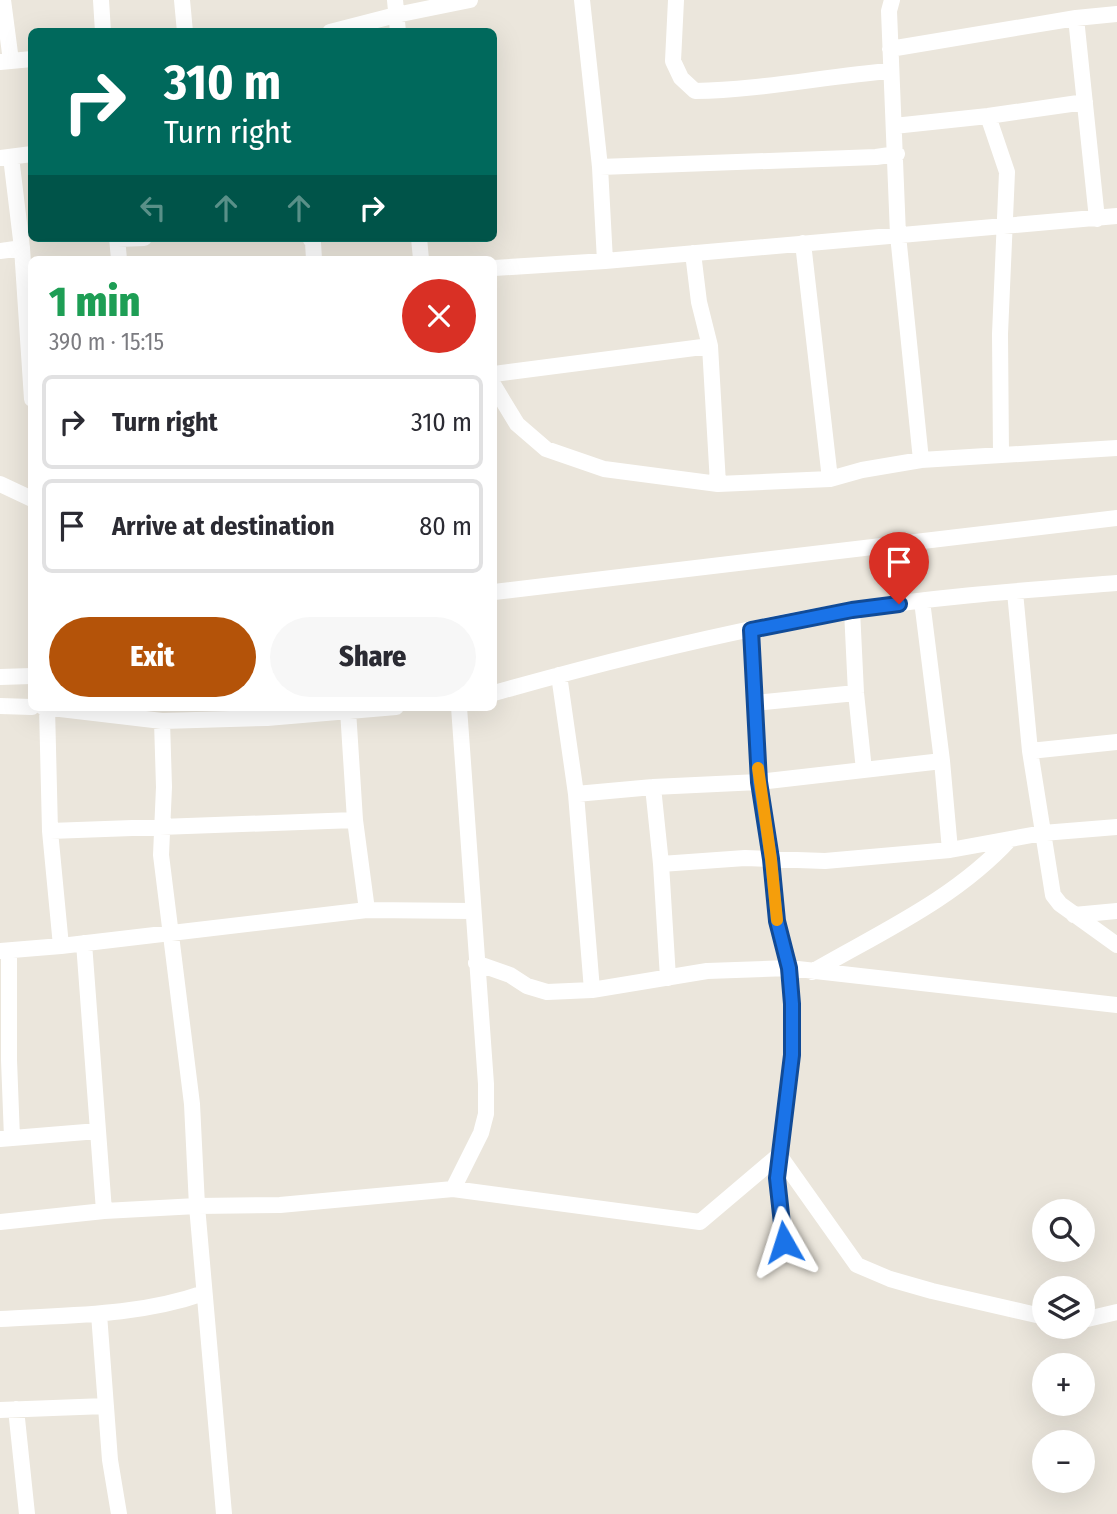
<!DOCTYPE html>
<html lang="en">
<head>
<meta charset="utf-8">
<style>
  :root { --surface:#fff; --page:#f7f7f7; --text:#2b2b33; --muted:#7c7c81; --line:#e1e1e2; --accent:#b45309 }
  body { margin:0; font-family:"Fira Sans Condensed",sans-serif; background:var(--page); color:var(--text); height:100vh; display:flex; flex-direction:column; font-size:26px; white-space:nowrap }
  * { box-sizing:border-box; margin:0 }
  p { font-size:23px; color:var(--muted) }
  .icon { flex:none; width:38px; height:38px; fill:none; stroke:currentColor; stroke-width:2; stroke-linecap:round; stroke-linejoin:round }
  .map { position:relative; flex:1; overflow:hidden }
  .panel { position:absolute; left:28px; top:256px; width:469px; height:455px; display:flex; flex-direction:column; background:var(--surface); border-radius:10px; box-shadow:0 7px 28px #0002 }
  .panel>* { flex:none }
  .guide { position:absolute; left:28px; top:28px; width:469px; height:214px; border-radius:10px; box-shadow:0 7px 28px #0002; background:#00695c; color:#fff; overflow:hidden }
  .tools { position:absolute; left:1032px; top:1199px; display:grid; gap:14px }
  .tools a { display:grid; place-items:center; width:63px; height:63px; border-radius:50%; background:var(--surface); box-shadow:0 7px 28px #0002; font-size:35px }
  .pin { position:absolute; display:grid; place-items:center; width:60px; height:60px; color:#fff; margin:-72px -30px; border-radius:50% 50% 50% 0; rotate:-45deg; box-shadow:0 0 7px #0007 }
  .pin .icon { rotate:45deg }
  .me { position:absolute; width:77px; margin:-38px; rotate:354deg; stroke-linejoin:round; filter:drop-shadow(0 0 5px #0008) }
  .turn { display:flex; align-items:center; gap:24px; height:147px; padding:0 21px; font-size:32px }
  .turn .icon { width:91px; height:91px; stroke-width:2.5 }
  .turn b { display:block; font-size:49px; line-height:60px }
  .lanes { display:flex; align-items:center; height:66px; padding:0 21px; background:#0003; justify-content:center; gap:35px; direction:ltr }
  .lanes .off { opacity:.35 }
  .round { display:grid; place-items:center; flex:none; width:74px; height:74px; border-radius:37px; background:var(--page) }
  .head { display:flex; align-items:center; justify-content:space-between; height:119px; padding:0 21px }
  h1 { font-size:42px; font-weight:800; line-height:52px; color:#1e9e55 }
  .button { display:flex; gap:14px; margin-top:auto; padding:14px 21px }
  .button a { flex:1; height:80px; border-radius:42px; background:var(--accent); color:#fff; font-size:28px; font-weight:800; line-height:80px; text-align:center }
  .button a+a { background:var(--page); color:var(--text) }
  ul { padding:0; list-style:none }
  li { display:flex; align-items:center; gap:21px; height:94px; margin:0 14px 10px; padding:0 7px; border:4px solid var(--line); border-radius:10px }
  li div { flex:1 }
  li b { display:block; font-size:26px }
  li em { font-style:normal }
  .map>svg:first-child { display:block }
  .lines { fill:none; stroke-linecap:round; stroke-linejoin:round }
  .minor { stroke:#fff; stroke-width:16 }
  .route-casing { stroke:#114b97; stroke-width:18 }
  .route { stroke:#1a73e8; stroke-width:12 }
  .slow { stroke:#f59e0b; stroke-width:12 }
</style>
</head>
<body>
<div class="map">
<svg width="1117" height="1514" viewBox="0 0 1117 1514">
  <rect width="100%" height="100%" fill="#ebe6dc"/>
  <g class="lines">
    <path class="minor" d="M3 0 11 61
      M101 0 103 32
      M182 0 185 32
      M395 0 398 32
      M582 0 600 167 605 261
      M676 0 673 61 681 78 695 91C761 90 826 76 891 71
      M892 0 889 11 898 235 921 460
      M1076 18 1097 219
      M330 32 396 15 470 0
      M890 49 1076 18 1117 14
      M0 62 32 59
      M988 116 1007 172 1000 334 1001 455
      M894 126 988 116 1085 102
      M11 157 22 248 32 399
      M0 158 32 154
      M600 167 876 157 897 154
      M117 238 119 259
      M310 238 313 243 314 259
      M419 238 421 259
      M117 239 144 238
      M803 243 830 479
      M0 251 22 248
      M693 253 699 302 710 346 718 484
      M494 268 605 261 1117 216
      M494 374 710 346
      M494 386 517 424 546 449 604 469 718 484 830 479 862 470 921 460 1117 448
      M0 484 32 499
      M494 592 1117 518
      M1015 592 1030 751 1053 895 1060 904 1117 945
      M922 601 942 761 950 850
      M852 610 856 693 864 770
      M751 630 759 782 771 859 777 921 789 968 792 1004V1055L777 1178 784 1242
      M559 675 576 794 592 990
      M0 677 32 676
      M494 693C611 660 731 630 852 610 939 596 1029 590 1117 583
      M755 703 856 693
      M0 706 32 707
      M43 707 162 721 267 718 396 707
      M47 707 50 831 61 946
      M348 710 355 820 367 910
      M162 721 164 787 161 855 192 1104 197 1206 224 1514
      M1030 751 1117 742
      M653 787 661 864 668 978
      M576 794 653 787 759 782 942 761
      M50 831 355 820
      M661 864 745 858 825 861 950 850 1043 833 1117 827
      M1074 915 1117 911
      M84 943 104 1211
      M0 951 61 946 367 910 472 911
      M9 951V1060L12 1138
      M476 963 510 975 527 986 547 992 592 990 707 971 789 968 1117 1005
      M812 972C881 932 955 899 1010 839
      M0 1139 98 1131
      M453 1189 481 1133 486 1114V1084L459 707
      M197 1206 280 1205 453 1189 700 1222 779 1155 857 1265 890 1279 932 1291 1045 1317
      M0 1222 104 1211 197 1206
      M99 1314 110 1460 119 1514
      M0 1319C68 1315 139 1316 204 1293
      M1083 1320 1117 1312
      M16 1409 27 1514
      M0 1410 106 1406"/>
  </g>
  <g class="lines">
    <g class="route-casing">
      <path id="route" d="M784 1242 777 1178 792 1055V1004L789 968 777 921 771 859 759 782 751 630 852 610 899 604"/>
    </g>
    <use href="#route" class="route"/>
    <path class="slow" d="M758 768 771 859 777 920"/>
  </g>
</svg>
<div class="tools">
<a><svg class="icon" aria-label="search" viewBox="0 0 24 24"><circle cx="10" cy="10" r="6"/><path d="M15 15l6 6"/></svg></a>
<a><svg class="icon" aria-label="layers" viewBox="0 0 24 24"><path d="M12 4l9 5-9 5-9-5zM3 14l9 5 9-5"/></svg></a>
<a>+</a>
<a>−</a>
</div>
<div class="pin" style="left:899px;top:604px;background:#d93025"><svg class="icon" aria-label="arrive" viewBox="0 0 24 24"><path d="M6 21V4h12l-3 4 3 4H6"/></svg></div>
<svg class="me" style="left:784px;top:1242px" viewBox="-20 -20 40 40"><path d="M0-17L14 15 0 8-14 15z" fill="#1a73e8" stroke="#fff" stroke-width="4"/></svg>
<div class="guide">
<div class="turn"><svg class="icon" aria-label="right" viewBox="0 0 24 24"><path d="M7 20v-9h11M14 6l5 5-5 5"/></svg><div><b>310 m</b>Turn right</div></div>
<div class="lanes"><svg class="icon off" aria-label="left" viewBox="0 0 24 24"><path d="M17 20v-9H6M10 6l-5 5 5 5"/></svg><svg class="icon off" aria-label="ahead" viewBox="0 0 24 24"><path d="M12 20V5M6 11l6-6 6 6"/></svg><svg class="icon off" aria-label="ahead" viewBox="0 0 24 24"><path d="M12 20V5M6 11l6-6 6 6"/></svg><svg class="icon" aria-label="right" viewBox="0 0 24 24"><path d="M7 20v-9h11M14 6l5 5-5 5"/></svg></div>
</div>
<section class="panel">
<div class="head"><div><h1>1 min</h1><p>390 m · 15:15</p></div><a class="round" style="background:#d93025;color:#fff"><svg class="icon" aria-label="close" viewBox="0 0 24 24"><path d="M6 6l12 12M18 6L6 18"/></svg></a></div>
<ul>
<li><svg class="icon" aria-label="right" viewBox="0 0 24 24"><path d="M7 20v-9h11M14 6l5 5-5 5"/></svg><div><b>Turn right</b></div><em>310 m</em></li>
<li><svg class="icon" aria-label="arrive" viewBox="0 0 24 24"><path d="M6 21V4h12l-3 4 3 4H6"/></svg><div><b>Arrive at destination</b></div><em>80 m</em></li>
</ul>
<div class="button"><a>Exit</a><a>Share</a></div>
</section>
</div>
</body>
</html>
